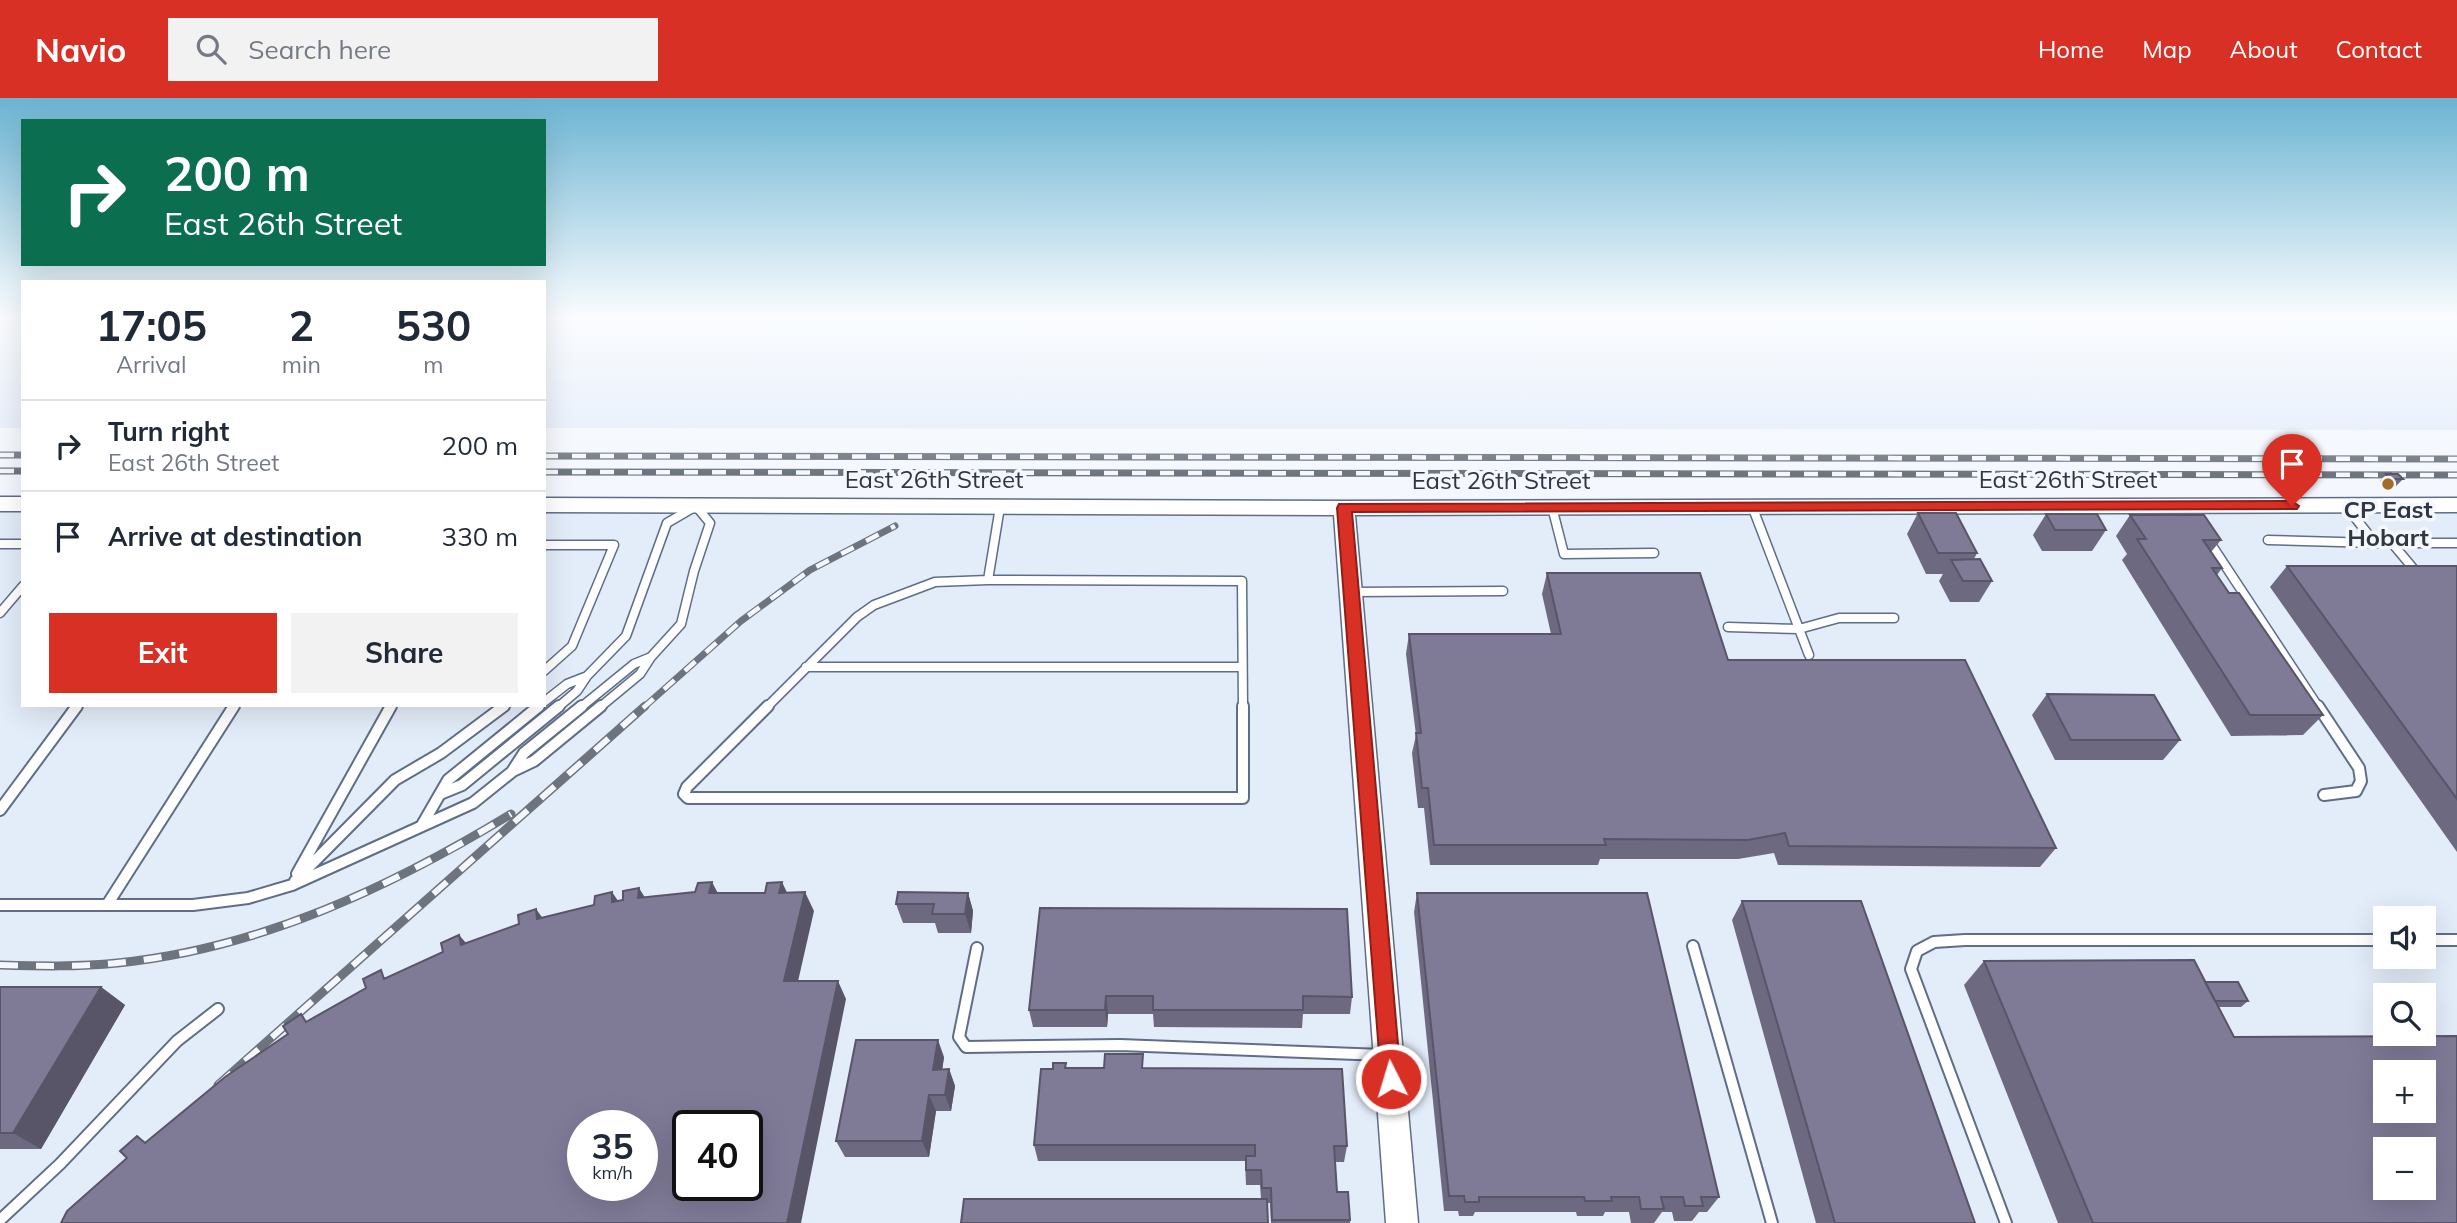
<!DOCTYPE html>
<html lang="en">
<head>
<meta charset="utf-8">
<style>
  :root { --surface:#fff; --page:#f2f2f3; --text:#1f2937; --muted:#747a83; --line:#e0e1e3; --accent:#d93025 }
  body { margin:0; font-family:Mulish,sans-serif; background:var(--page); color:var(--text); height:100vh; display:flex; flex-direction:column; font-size:26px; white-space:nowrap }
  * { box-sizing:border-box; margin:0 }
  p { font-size:23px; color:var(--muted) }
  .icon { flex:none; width:38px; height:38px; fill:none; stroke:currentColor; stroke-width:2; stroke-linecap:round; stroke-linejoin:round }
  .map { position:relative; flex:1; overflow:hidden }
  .drawer { position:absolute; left:21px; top:182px; width:525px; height:427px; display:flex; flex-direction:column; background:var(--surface); border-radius:0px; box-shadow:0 7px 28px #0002 }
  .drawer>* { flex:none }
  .hud { position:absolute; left:21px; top:21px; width:525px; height:147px; border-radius:0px; box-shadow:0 7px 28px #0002; background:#0b6e4f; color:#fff; overflow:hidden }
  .controls { position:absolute; left:2373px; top:808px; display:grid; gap:14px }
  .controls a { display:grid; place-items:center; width:63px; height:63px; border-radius:0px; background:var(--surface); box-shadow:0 7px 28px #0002; font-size:35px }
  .speed { position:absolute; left:567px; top:1012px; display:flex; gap:14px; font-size:35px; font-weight:700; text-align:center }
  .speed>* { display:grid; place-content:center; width:91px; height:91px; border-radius:50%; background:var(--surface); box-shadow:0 7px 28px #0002; line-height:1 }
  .speed small { font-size:18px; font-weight:400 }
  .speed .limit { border:4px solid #111; border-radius:10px; background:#fff; color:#111 }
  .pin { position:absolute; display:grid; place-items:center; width:60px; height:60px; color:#fff; margin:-72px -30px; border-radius:50% 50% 50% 0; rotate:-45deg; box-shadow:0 0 7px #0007 }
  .pin .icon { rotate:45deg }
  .me { position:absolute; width:77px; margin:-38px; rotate:355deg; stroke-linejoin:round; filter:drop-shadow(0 0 5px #0008) }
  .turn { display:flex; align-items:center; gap:24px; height:147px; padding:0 28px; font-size:32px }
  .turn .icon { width:91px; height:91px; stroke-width:2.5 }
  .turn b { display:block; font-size:49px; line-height:60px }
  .eta { display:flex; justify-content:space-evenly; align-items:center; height:119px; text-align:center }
  .eta b { font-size:42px; font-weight:700; line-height:49px }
  .button { display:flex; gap:14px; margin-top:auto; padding:14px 28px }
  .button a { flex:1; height:80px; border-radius:0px; background:var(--accent); color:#fff; font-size:28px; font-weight:700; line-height:80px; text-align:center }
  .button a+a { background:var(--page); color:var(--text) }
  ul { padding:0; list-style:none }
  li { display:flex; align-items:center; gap:21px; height:91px; padding:0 28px; border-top:2px solid var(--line) }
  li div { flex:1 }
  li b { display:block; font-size:26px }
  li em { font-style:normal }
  header { display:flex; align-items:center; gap:42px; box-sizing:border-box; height:98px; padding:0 35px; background:var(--accent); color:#fff }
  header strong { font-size:33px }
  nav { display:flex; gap:38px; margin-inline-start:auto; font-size:24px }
  .search { width:490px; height:63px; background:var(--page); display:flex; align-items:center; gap:18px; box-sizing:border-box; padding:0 24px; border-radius:0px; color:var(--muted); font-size:26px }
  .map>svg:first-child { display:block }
  .built { fill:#e3ecf9; fill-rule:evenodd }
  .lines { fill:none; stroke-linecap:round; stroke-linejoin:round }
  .service-far1-casing { stroke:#5f6e87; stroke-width:11 }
  .service-casing { stroke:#5f6e87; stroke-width:14 }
  .tertiary-casing { stroke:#5f6e87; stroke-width:3 }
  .service-far1 { stroke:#fff; stroke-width:8 }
  .service { stroke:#fff; stroke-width:10 }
  .tertiary { fill:#fff; fill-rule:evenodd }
  .rail-far1-casing { stroke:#6e747e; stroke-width:7 }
  .rail-casing { stroke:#6e747e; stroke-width:9 }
  .rail-far1 { stroke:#f4f8fe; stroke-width:4.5; stroke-dasharray:14; stroke-linecap:butt }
  .rail { stroke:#f4f8fe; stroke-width:6; stroke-dasharray:18; stroke-linecap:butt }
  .wall { fill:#6d6981 }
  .shaded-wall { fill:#595569 }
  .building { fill:#7f7a96; stroke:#595569; stroke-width:2; fill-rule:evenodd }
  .route { fill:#d93025; stroke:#8d1f18; stroke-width:2 }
  .poi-dot { fill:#a26b26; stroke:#f4f8fe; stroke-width:2.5 }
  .labels { text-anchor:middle; stroke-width:7; stroke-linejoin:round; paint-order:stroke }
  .street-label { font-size:24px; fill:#303742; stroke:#f4f8fe }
  .poi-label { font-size:24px; font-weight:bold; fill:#303742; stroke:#f4f8fe }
</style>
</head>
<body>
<header>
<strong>Navio</strong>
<div class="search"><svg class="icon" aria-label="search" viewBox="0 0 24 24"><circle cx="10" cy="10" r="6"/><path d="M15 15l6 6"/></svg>Search here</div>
<nav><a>Home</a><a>Map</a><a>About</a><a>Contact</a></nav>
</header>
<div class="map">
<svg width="2457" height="1125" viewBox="0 0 2457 1125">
  <rect width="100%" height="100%" fill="#f4f8fe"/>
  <path class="built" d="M0 219H23V330H0Z
    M544 219H2457V332L544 330Z
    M2457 399V1125H0V403H23V607H544V402ZM2385 821H2424V859H2385ZM2385 898H2424V936H2385ZM2385 975H2424V1013H2385ZM583 1027H642V1087H583ZM688 1027H747V1087H688ZM2385 1052H2424V1090H2385Z"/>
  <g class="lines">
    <g class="service-far1-casing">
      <path id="service-far1" d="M1752 408 1809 557
        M1552 409 1564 456 1654 455
        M2268 442 2375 445 2346 408
        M2209 443 2319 610
        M2375 445H2457
        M2392 445 2417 475
        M0 446H23
        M544 447H614L572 548 544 573
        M988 482 1242 483 1243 610
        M988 482 1000 409
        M1353 494 1503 493
        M0 515 23 488
        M1728 529 1799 531 1839 520H1894
        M806 569H1242
        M544 604 567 586 585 579
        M76 610 78 607
        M233 610 235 607
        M390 610 391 607
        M502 610 505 607
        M537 610 540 607
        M557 610 577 593 587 578 626 538 667 425 696 408 710 425 694 473 681 526 651 559 640 576 599 610
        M580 610 634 566 651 559
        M766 610 857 519 874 507 935 484 988 482"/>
    </g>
    <g class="service-casing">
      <path id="service" d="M768 608 687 689 684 696 688 700H1243V608
        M2318 608 2359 670 2361 683 2356 693 2324 697
        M513 672 524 655 582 608
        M440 696 462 687 559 608
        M0 712 77 608
        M422 727 448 682 539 608
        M297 776 391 608
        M295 783 395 682 441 655 504 608
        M0 807H193L248 800 292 787 473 705 513 673 534 663 601 608
        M107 807 234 608
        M2424 842H2457
        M1693 848 1772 1125
        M977 850 959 939 966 949 1120 947 1383 957
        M0 1122 60 1066 177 943 218 911
        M2006 1125 1911 871 1917 853 1934 844 1965 842H2385"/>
    </g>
    <g class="tertiary-casing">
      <path id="tertiary" d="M0 399H23V413H0Z
        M544 400 1344 403 2457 400V414L1355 417 1418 1125H1386L1334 417 544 414Z"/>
    </g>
    <use href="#service-far1" class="service-far1"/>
    <use href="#service" class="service"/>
    <use href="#tertiary" class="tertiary"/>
    <g class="rail-far1-casing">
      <path id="rail-far1" d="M0 357H23
        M544 358 2457 361
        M0 373H23
        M544 374 2457 377
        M643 610 741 523 810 472 895 428"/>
    </g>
    <g class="rail-casing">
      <path id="rail" d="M0 867C39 868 78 869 117 865 259 851 391 789 511 716
        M218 987 645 608"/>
    </g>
    <use href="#rail-far1" class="rail-far1"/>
    <use href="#rail" class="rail"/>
  </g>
  <path class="wall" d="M2386 376 2403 381 2396 388H2385L2380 383Z
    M1918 415 1977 455 1974 461 1992 483 1979 504H1950L1939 483 1943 476H1926L1907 436Z
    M2046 416 2106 432 2092 453H2042L2033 437Z
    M2130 417 2221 442 2211 454 2222 470 2217 477 2229 495 2323 617 2303 637 2231 638 2122 462 2127 456 2116 438Z
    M2287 468H2457V754L2270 489Z
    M1547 475 1728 562 2056 750 2040 769 1778 767 1774 755 1738 761H1600L1598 767H1430L1424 710H1418L1412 655 1416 637 1406 556 1409 536H1551L1542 496Z
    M2047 596 2180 642 2163 662H2055L2032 617Z
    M968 795 973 813 971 835H938L935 825H903L896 806Z
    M1417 795 1719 1099 1707 1114H1699L1692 1123H1674L1672 1114H1662L1654 1125H1631L1629 1114H1605L1603 1118H1577L1576 1114H1475L1473 1118H1459L1458 1113H1444L1414 814Z
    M1742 803 1975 1125H1816L1732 822Z
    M1040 810 1352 899 1350 916H1303L1302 930 1154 929 1153 916H1108L1107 929H1033L1029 912Z
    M1984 863 2205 884 2248 903 2241 909H2218L2234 939 2457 1125H2058L1964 887Z
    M0 889H101L125 907 41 1051H0Z
    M944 959 942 972 949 971 955 988 951 1013H936L929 1059H845L836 1043Z
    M1067 970H1145L1347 1048 1344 1064H1335L1337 1094 1350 1122V1125H1271L1270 1105H1267L1261 1101 1260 1087H1246L1245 1063H1038L1034 1047Z"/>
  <path class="shaded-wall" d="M712 784 722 803 709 795Z
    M782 784 791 803 779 795Z
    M639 790 651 809 638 800Z
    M612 794 625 813 612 804Z
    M805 794 814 813 794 901 784 883Z
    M968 795 973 813 971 835 965 816Z
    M536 811 550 830 537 821Z
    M459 837 475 855 461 847Z
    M838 883 846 901 801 1125H787Z
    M101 889 125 907 41 1051 13 1035Z
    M1106 898 1108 916 1107 929 1105 912Z
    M938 942 944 959 940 988 933 972Z
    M949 971 955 988 951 1013 945 997Z
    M929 997 936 1013 929 1059 922 1043Z"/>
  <path class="building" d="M2386 376H2398L2403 381H2391Z
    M1918 415H1956L1977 455H1938Z
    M2046 416H2097L2106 432H2055Z
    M2130 417H2204L2221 442H2203L2222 470H2212L2229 495H2239L2323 617H2250L2137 441H2146Z
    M1980 461 1992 483H1963L1951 462Z
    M2287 468H2457V701Z
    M1547 475H1700L1728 562H1965L2056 750 1789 748 1785 735 1748 742 1604 741 1606 747H1434L1428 690H1422L1416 635H1421L1409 536H1561Z
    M2047 596 2154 597 2180 642H2071Z
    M712 784 709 795H765L767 785 782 784 779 795 805 794 784 883H838L787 1125H61L67 1113 127 1060 120 1053 137 1038 145 1045 225 979 288 936 283 928 301 916 306 924 366 890 363 881 381 872 384 881 443 854 441 845 459 837 461 847 519 826 518 817 536 811 537 821 594 807 595 798 612 794V804L623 802V793L639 790 638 800 695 794 698 785ZM583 1027H642V1087H583ZM688 1027H747V1087H688Z
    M898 794 968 795 965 816H932L934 806H896Z
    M1417 795H1647L1719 1099H1701L1703 1108H1685L1683 1099H1661L1664 1111H1641L1639 1099H1611L1612 1103H1585L1584 1099H1479V1104H1465L1464 1098H1449Z
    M1742 803H1861L1975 1125H1835Z
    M1040 810 1347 811 1352 899 1303 898V912H1153V898H1106L1105 912H1029Z
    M2194 862 2234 939 2457 938V1125H2093L1984 863ZM2385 975H2424V1013H2385ZM2385 1052H2424V1090H2385Z
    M2205 884H2238L2248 903H2215Z
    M0 889H101L13 1035H0Z
    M856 942H938L933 972 949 971 945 997H929L922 1043H836Z
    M1105 956H1143L1142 970 1342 971 1347 1048H1334L1337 1094H1348L1350 1122H1272L1271 1090H1262L1261 1072H1246V1058H1255V1047H1034L1041 971H1053V965H1066L1065 970H1104Z
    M964 1101H1267L1268 1125H961Z"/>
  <linearGradient id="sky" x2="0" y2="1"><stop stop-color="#6bb4d2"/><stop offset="0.58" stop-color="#fafcff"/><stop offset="1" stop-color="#fafcff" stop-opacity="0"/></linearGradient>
  <rect width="2457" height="377" fill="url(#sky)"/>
  <path class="route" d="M2292 403 2299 408 2297 411 1352 414 1401 981 1398 988 1391 991 1384 988 1381 981 1337 410 1339 406Z"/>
  <circle class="poi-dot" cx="2388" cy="386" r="7"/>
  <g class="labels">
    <g class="street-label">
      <text x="934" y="390">East 26th Street</text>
      <text x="2068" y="390">East 26th Street</text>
      <text x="1501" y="391">East 26th Street</text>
    </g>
    <g class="poi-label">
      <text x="2388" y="420">CP East<tspan x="2388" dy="28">Hobart</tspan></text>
    </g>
  </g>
</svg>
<div class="controls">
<a><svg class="icon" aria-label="sound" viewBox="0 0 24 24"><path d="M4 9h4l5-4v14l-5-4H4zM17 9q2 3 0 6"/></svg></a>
<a><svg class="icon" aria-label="search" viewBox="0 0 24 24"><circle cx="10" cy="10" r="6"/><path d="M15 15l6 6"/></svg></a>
<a>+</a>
<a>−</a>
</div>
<div class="speed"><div>35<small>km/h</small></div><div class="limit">40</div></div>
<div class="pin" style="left:2292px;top:408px;background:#d93025"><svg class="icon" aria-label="arrive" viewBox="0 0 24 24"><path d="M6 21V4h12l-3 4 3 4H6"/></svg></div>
<svg class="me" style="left:1391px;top:981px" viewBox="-20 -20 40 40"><circle r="17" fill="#d93025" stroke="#fff" stroke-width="3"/><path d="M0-11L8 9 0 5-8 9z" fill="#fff"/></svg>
<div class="hud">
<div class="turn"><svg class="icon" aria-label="right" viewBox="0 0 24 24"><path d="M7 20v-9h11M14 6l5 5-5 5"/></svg><div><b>200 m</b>East 26th Street</div></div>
</div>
<section class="drawer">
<div class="eta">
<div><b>17:05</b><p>Arrival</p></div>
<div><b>2</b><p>min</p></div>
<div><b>530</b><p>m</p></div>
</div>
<ul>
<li><svg class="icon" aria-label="right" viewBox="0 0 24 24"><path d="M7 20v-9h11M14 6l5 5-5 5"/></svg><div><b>Turn right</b><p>East 26th Street</p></div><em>200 m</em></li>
<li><svg class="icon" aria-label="arrive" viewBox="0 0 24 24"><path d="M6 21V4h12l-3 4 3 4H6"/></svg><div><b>Arrive at destination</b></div><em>330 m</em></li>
</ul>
<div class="button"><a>Exit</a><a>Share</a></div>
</section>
</div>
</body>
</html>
